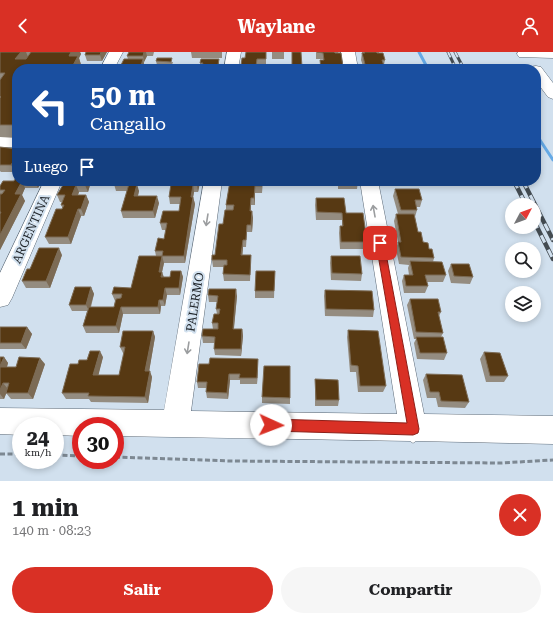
<!DOCTYPE html>
<html lang="es">
<head>
<meta charset="utf-8">
<style>
  :root { --surface:#fff; --page:#f6f6f6; --text:#202124; --muted:#757577; --accent:#d93025 }
  body { margin:0; font-family:"Roboto Serif",serif; background:var(--page); color:var(--text); height:100vh; display:flex; flex-direction:column; font-size:15px; white-space:nowrap }
  * { box-sizing:border-box; margin:0 }
  p { font-size:13px; color:var(--muted) }
  .icon { flex:none; width:22px; height:22px; fill:none; stroke:currentColor; stroke-width:2; stroke-linecap:round; stroke-linejoin:round }
  .map { position:relative; height:429px; overflow:hidden }
  .side { display:flex; flex-direction:column; background:var(--surface); flex:1 }
  .side>* { flex:none }
  .hud { position:absolute; left:12px; top:12px; width:529px; height:122px; border-radius:16px; box-shadow:0 2px 6px #0003; background:#1a4fa0; color:#fff; overflow:hidden }
  .needle { width:26px; rotate:49deg }
  .fabs { position:absolute; left:505px; top:146px; display:grid; gap:8px }
  .fabs a { display:grid; place-items:center; width:36px; height:36px; border-radius:50%; background:var(--surface); box-shadow:0 2px 6px #0003; font-size:20px }
  .speed { position:absolute; left:12px; top:365px; display:flex; gap:8px; font-size:20px; font-weight:700; text-align:center }
  .speed>* { display:grid; place-content:center; width:52px; height:52px; border-radius:50%; background:var(--surface); box-shadow:0 2px 6px #0003; line-height:1 }
  .speed small { font-size:10px; font-weight:400 }
  .speed .limit { border:6px solid #d22; background:#fff; color:#111 }
  .pin { position:absolute; display:grid; place-items:center; width:34px; height:34px; color:#fff; margin:-17px; border-radius:8px; box-shadow:0 2px 6px #0006 }
  .me { position:absolute; width:44px; margin:-22px; rotate:92deg; stroke-linejoin:round; filter:drop-shadow(0 0 3px #0008) }
  .turn { display:flex; align-items:center; gap:14px; height:84px; padding:0 12px; font-size:18px }
  .turn .icon { width:52px; height:52px; stroke-width:2.5 }
  .turn b { display:block; font-size:28px; line-height:34px }
  .then { display:flex; align-items:center; height:38px; padding:0 12px; background:#0003; gap:8px; font-size:15px }
  .round { display:grid; place-items:center; flex:none; width:42px; height:42px; border-radius:21px; background:var(--page) }
  .overview { display:flex; align-items:center; justify-content:space-between; height:68px; padding:0 12px }
  h1 { font-size:24px; font-weight:700; line-height:30px }
  .primary-button { display:flex; gap:8px; margin-top:auto; padding:8px 12px }
  .primary-button a { flex:1; height:46px; border-radius:24px; background:var(--accent); color:#fff; font-size:16px; font-weight:700; line-height:46px; text-align:center }
  .primary-button a+a { background:var(--page); color:var(--text) }
  header { display:flex; justify-content:space-between; align-items:center; height:52px; padding:0 12px; background:var(--accent); color:#fff; font-size:18px; font-weight:700 }
  .map>svg:first-child { display:block }
  .lines { fill:none; stroke-linecap:round; stroke-linejoin:round }
  .stream { stroke:#65a9e5; stroke-width:3 }
  .minor-casing { stroke:#5d6a77; stroke-width:1 }
  .path { stroke:#7d8892; stroke-width:3; stroke-dasharray:5 2.5; stroke-linecap:butt }
  .minor { fill:#fff; fill-rule:evenodd }
  .rail-far1-casing { stroke:#444c52; stroke-width:3 }
  .rail-casing { stroke:#444c52; stroke-width:4.5 }
  .rail-far1 { stroke:#d1e0ee; stroke-width:2; stroke-dasharray:6; stroke-linecap:butt }
  .rail { stroke:#d1e0ee; stroke-width:3; stroke-dasharray:8; stroke-linecap:butt }
  .wall { fill:#948c80 }
  .shaded-wall { fill:#7c6b55 }
  .building { fill:#573913; stroke:#7c6b55 }
  .oneway { stroke:#9b9d9f }
  .route { fill:#d93025; stroke:#8d1f18 }
  .labels { text-anchor:middle; stroke-width:4; stroke-linejoin:round; paint-order:stroke }
  .street-label { font-size:12px; fill:#20252a; stroke:#d1e0ee }
</style>
</head>
<body>
<header><svg class="icon" aria-label="back" viewBox="0 0 24 24"><path d="M15 5l-7 7 7 7"/></svg>Waylane<svg class="icon" aria-label="person" viewBox="0 0 24 24"><circle cx="12" cy="8" r="4"/><path d="M4 21q1-7 8-7t8 7"/></svg></header>
<div class="map">
<svg width="553" height="429" viewBox="0 0 553 429">
  <rect width="100%" height="100%" fill="#d1e0ee"/>
  <g class="lines">
    <path class="stream" d="M419 0 428 17
      M536 82 553 108"/>
    <g class="minor-casing">
      <path id="minor" d="M109 0H123L114 17H100Z
        M227 0H241L238 17H224Z
        M341 0H355L358 17H344Z
        M518 0H553V6L519 5 517 2Z
        M536 14 541 15 553 31V47L548 45 536 29V17H529L531 15Z
        M0 85H17V95H0Z
        M44 129H62L12 246 8 253 0 255V221Z
        M204 129H222L191 359 397 362 360 129H378L424 362 553 364V392L416 389 413 391 410 389 115 384V374H81V384L55 383V374H21V383L0 382V356L164 358Z"/>
    </g>
    <path class="path" d="M0 402H21
      M55 403 81 404
      M115 405 231 409 501 411 553 408"/>
    <use href="#minor" class="minor"/>
    <g class="rail-far1-casing">
      <path id="rail-far1" d="M448 0 456 17
        M455 0 464 17"/>
    </g>
    <g class="rail-casing">
      <path id="rail" d="M514 129 526 153
        M523 129 553 188
        M534 169 553 207"/>
    </g>
    <use href="#rail-far1" class="rail-far1"/>
    <use href="#rail" class="rail"/>
  </g>
  <path class="wall" d="M0 0H80L81 2 79 6 82 16 17 17V86L0 85Z
    M107 0 102 9H87L85 3Z
    M129 0H154L153 4H147L144 10V13L143 17H121V13L128 7 127 4Z
    M191 0H222V6H192Z
    M266 0V13H257V15L273 17H241V14L245 6Z
    M272 0H284V7H272Z
    M292 0 302 15V17H292Z
    M316 0H338L343 15V17H320V8H323V7H316Z
    M362 0H379V1L385 8 383 17H364L361 8Z
    M156 9 173 10 172 13H157Z
    M200 11 219 13V17H188L200 13Z
    M0 95 17 97V116L15 120H1L0 119Z
    M14 129H42L38 136H25L22 143 25 149 0 198V134Z
    M68 129H99L97 133H90L88 140H79L78 143H86L89 150 84 164H81L71 192H49L45 185 63 157 61 153 62 150H60L57 143 66 133Z
    M173 129V132H181L198 129H199L200 130 198 140H194L193 145 195 152 185 211H164L162 220 164 225H170L181 219 183 225 180 243H167L165 254H161L160 262H123L119 281H86L83 274 87 259H72L69 253 91 235 94 242 91 255H114L115 249 112 242 131 236 156 204 155 199 164 187 166 178H162L160 171 179 159 180 152H170L169 145 171 134H162L161 130Z
    M230 129H263L262 141H255V153H251V159L253 166 252 180H247L246 195H243L242 203 251 210 250 229H224L223 222 224 215H213L212 208 215 203 226 158V153Z
    M338 129H358L357 137H338Z
    M384 129H408L407 131 384 130Z
    M133 131V132L139 139 138 144 159 151 155 166H123L121 159 127 139H116L114 132Z
    M395 137 422 148 420 155H417V158L415 165 418 180 423 190 429 197 434 206 433 210 446 223 443 230H427L428 234 425 241H404L402 229 404 223H409L408 216 409 213 399 212 396 197 398 190 394 169 396 162H398L393 144Z
    M316 146 346 161 367 190 365 197H340L339 181 340 174H342V168H316L315 153Z
    M62 203 50 236H26L22 229 30 217Z
    M331 204 362 222 361 229 331 228 330 211Z
    M451 212 473 225 470 232 451 231 448 219Z
    M275 219 274 246H255V239Z
    M325 238 374 258 373 265 325 264 324 244Z
    M208 243 237 244 234 277H242L243 284 241 304 215 303 214 297V291H203L202 284 213 277 212 271 217 262 216 257 217 250H209Z
    M410 247 441 260 439 264 443 281 441 285 447 301 444 308 417 307 414 291 416 287H414L407 253Z
    M0 275H27L32 282 26 297H0Z
    M348 278 386 334 383 340H358L356 320H350L347 285Z
    M153 279 155 285 149 319 152 325 148 351 91 350 89 347H66L62 341 78 312 103 305 98 323H119L124 301H123L120 295Z
    M484 300 508 324 504 330H486L480 307Z
    M0 305H4L8 311 7 315H16L45 312 33 347H11L6 341 4 347H0Z
    M258 307 257 332H240V328H230L228 347 207 346 206 340 207 336H198L197 330 209 312Z
    M426 322 469 350 465 356 438 355 436 346H427L423 328Z
    M315 327 339 348 338 354H315Z
    M262 345 290 346V352L262 351Z"/>
  <path class="shaded-wall" d="M21 0H26L29 7H15Z
    M71 0H80L81 2 79 6 82 16V17H71L69 4Z
    M101 0H107L102 9 100 3Z
    M144 0H146L147 4 144 10 143 4Z
    M143 7 144 13 143 17H141V14Z
    M219 7V17H218V13Z
    M17 103V116L15 120 11 113Z
    M22 129 25 136 22 143 25 149 0 198V183L15 142Z
    M35 129H42L38 136Z
    M87 129H89L90 133 88 140 85 133Z
    M96 129H99L97 133Z
    M130 129H132L133 131 131 139 129 132Z
    M198 129H199L200 130 198 140 197 133Z
    M137 132 139 139 136 151 134 144Z
    M76 133 79 140 75 150 72 143Z
    M193 133 194 140 192 152 191 145Z
    M255 134V153L254 146Z
    M86 143 89 150 84 164 81 157Z
    M157 144 159 151 155 166 153 159Z
    M193 145 195 152 185 211 184 204Z
    M251 146V153L250 166V159Z
    M78 157 81 164 71 192 68 185Z
    M252 159 253 166 252 180 251 173Z
    M243 188V195L242 210 241 203Z
    M59 196 62 203 50 236 46 229Z
    M162 204 164 211 162 220 164 227 163 232 159 220Z
    M181 219 183 225 180 243 179 236Z
    M91 235 94 242 89 259 86 253Z
    M165 236 167 243 165 254 163 248Z
    M236 237 237 244 233 284V277Z
    M159 248 161 254 160 262 158 255Z
    M121 255 123 262 119 281 116 274Z
    M27 275 32 282 26 297 21 291Z
    M242 277 243 284 241 304V297Z
    M153 279 155 285 148 326 145 319Z
    M100 299 103 305 97 329 93 323Z
    M4 305 8 311 5 321 0 315V314Z
    M40 306 45 312 33 347 28 341Z
    M258 307V314L257 332V326Z
    M150 319 152 325 148 351 145 345Z
    M229 322 230 328 228 347 227 341Z
    M3 331 8 337 4 347 0 342V338Z"/>
  <path class="building" d="M0 0H21L15 7H26L31 0H71L69 4H78L71 17H17V73H0V46L1 45 0 44V28L5 21H0Z
    M86 0H101L100 3H85Z
    M129 0H144L143 4H127Z
    M246 0H266V7H257L256 14H241L242 6H245Z
    M292 0H301L302 15H292Z
    M317 0H334L335 1H341L343 15H336L337 17H321L320 8H324L323 1Z
    M364 0H376L377 1H383L385 8H382L384 14H373L374 16H380V17H367L366 16 362 1H365Z
    M157 6H172L171 10 156 9Z
    M124 7H143L141 14 121 13Z
    M201 7H219L218 13H211L210 17H188L189 13H202L203 11H200Z
    M250 15H273V17H250Z
    M0 95 17 97V103L11 113H0Z
    M17 124V129H35H22L15 142H21L0 183V162L1 160H0V142H2L5 138H0V134L3 129H14Z
    M68 129H87L85 133H76L72 143H86L81 157H78L68 185H45L56 157H62L64 153H61L65 143H57L63 133H66Z
    M115 129H130L129 132H114Z
    M161 129H172V130H161Z
    M181 129H198L197 133H193L191 145H193L184 204H162L163 199H155L158 186 164 187 167 171H160L163 159H179L181 145H169L171 132H181Z
    M230 129H262V134H255L254 146H251L250 159H252L251 173H247L246 188H243L241 203H251L250 223 223 222 224 213H227V208H212V203H215L219 172H223L225 158H233L234 153H226Z
    M339 129H358L359 130Z
    M129 132H137L134 144H157L153 159H121Z
    M395 137H419L422 148H415L417 158H401Z
    M316 146H344L346 161H363L367 190H341L340 174H343L342 161 317 160Z
    M396 162H414L418 180H421L423 190 428 191 429 197H432L434 206 401 205 398 190H401Z
    M39 196H59L46 229H22L27 217H30Z
    M139 204H162L159 220H162L161 225H170L171 219H181L179 236H165L163 248H159L158 255H121L116 274H83L89 255H114L116 247 121 246 122 242H112L114 235 131 236Z
    M331 204H360L362 222 332 221Z
    M410 209 442 210 446 223H425L428 234H406L404 223H413Z
    M451 212H469L473 225 454 224Z
    M256 219H275L274 239H255Z
    M75 235H91L86 253H69Z
    M209 237H236L233 277H242L241 297H214L215 285 202 284 203 277H218V271H212L214 262H219L220 257H216L218 244 208 243Z
    M325 238 372 239 374 258 326 257Z
    M410 247H438L441 260H438L443 281 416 280Z
    M0 275H27L21 291H0Z
    M348 278 378 279 386 334H360L358 314 351 313Z
    M123 279H153L145 319H150L145 345 88 344 89 341H62L70 312H78L79 308H87L90 299H100L93 323H119L125 295H120Z
    M416 285H443L447 301H420Z
    M484 300 500 301 508 324H490Z
    M0 305H4L0 314Z
    M19 305 40 306 28 341H6L9 331H3L0 338V315H16Z
    M210 306 258 307 257 326H239L240 322H229L227 341 206 340 207 330H197L199 312H209Z
    M264 314H290V346L262 345Z
    M426 322 462 323 469 350 441 349 439 340H430Z
    M315 327 338 328 339 348H316Z"/>
  <defs><path id="oneway-shaft" d="M-6 0H5M1.5-3L5.5 0L1.5 3" fill="none" stroke-width="1.6" stroke-linecap="round" stroke-linejoin="round"/></defs>
  <g class="oneway">
    <use href="#oneway-shaft" transform="translate(374 159) rotate(-100)"/>
    <use href="#oneway-shaft" transform="translate(207 168) rotate(99)"/>
    <use href="#oneway-shaft" transform="translate(188 296) rotate(99)"/>
  </g>
  <path class="route" d="M380 188 384 191 419 377 418 381 413 383 271 379 267 377 265 373 267 369 271 367 407 371 376 191Z"/>
  <g class="labels">
    <g class="street-label">
      <text transform="translate(31 177) rotate(-66)" y="4">ARGENTINA</text>
      <text transform="translate(195 250) rotate(-81)" y="4">PALERMO</text>
    </g>
  </g>
</svg>
<div class="fabs">
<a><svg class="needle" viewBox="-14 -14 28 28"><path d="M0-13l5 13h-10z" fill="#e53935"/><path d="M0 13l5-13h-10z" fill="#757577"/></svg></a>
<a><svg class="icon" aria-label="search" viewBox="0 0 24 24"><circle cx="10" cy="10" r="6"/><path d="M15 15l6 6"/></svg></a>
<a><svg class="icon" aria-label="layers" viewBox="0 0 24 24"><path d="M12 4l9 5-9 5-9-5zM3 14l9 5 9-5"/></svg></a>
</div>
<div class="speed"><div>24<small>km/h</small></div><div class="limit">30</div></div>
<div class="pin" style="left:380px;top:191px;background:#d93025"><svg class="icon" aria-label="arrive" viewBox="0 0 24 24"><path d="M6 21V4h12l-3 4 3 4H6"/></svg></div>
<svg class="me" style="left:271px;top:373px" viewBox="-20 -20 40 40"><circle r="19" fill="#fff"/><path d="M0-13L10 11 0 6-10 11z" fill="#d93025"/></svg>
<div class="hud">
<div class="turn"><svg class="icon" aria-label="left" viewBox="0 0 24 24"><path d="M17 20v-9H6M10 6l-5 5 5 5"/></svg><div><b>50 m</b>Cangallo</div></div>
<div class="then">Luego<svg class="icon" aria-label="arrive" viewBox="0 0 24 24"><path d="M6 21V4h12l-3 4 3 4H6"/></svg></div>
</div>
</div>
<section class="side">
<div class="overview"><div><h1>1 min</h1><p>140 m · 08:23</p></div><a class="round" style="background:#d93025;color:#fff"><svg class="icon" aria-label="close" viewBox="0 0 24 24"><path d="M6 6l12 12M18 6L6 18"/></svg></a></div>
<div class="primary-button"><a>Salir</a><a>Compartir</a></div>
</section>
</body>
</html>
